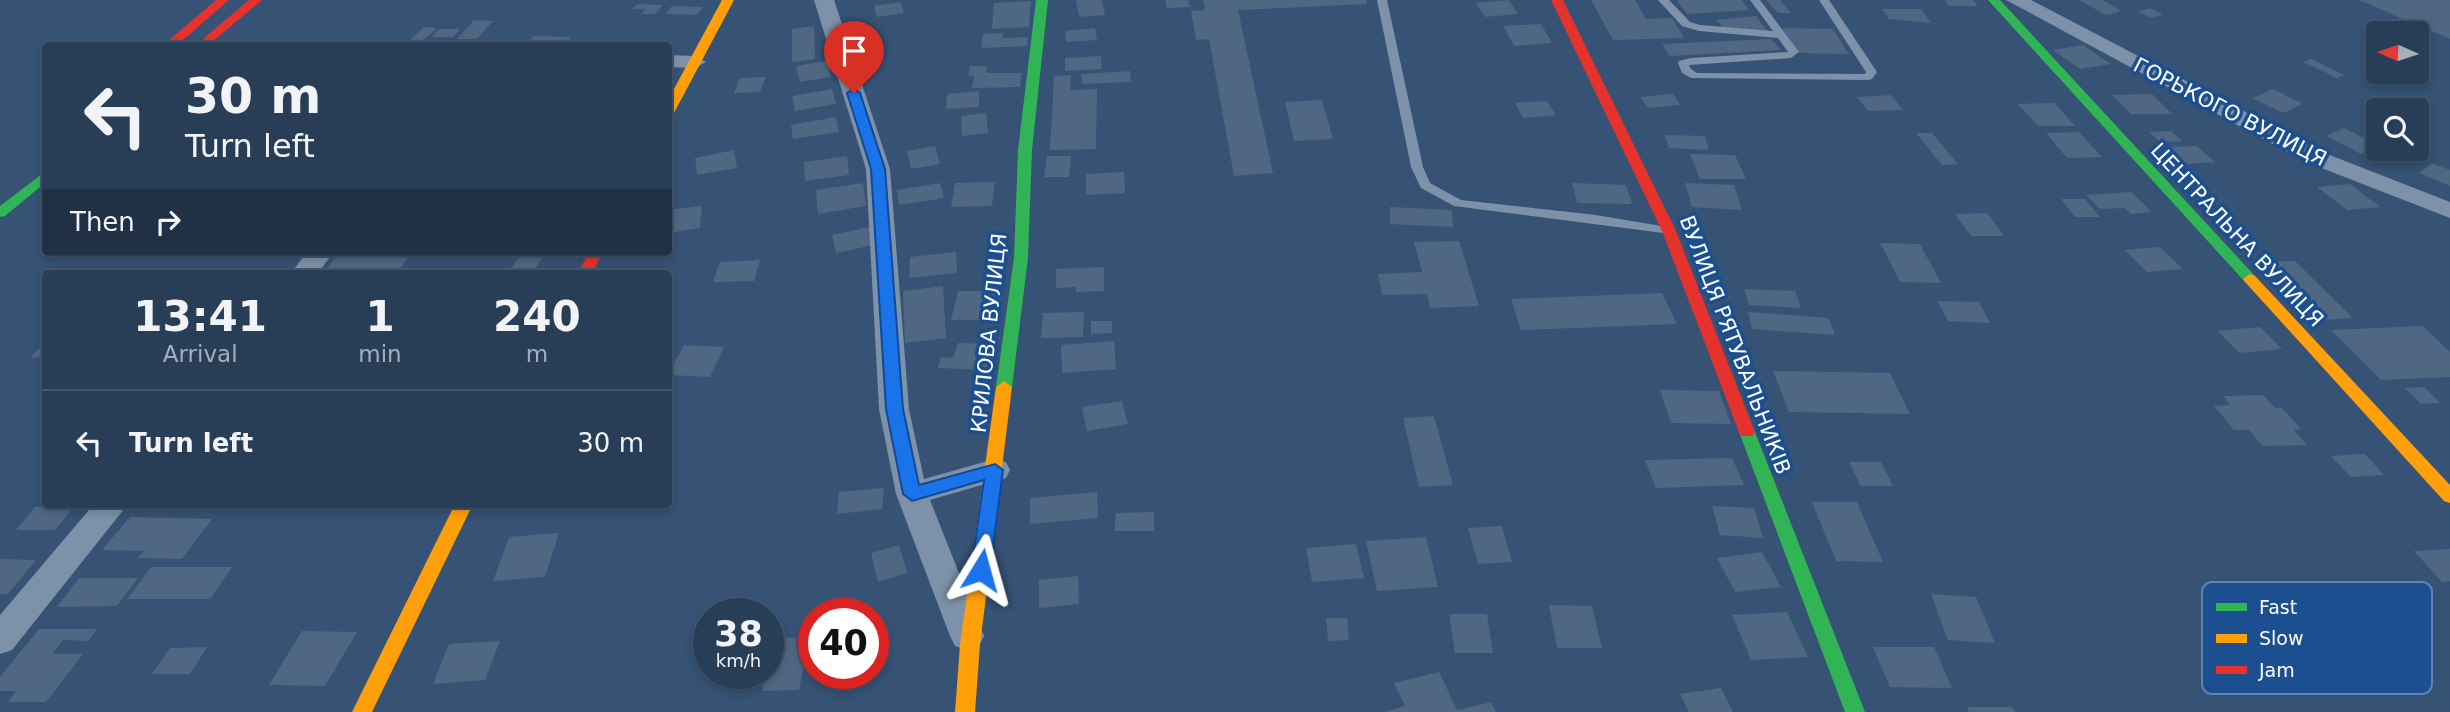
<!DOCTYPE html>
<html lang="en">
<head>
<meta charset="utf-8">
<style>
  :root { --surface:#283e57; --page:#344961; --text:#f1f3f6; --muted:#a5aeba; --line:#44576d }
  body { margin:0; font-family:"DejaVu Sans",sans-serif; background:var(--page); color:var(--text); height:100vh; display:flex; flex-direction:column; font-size:26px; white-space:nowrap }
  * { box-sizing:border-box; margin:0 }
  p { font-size:23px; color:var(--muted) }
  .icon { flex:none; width:38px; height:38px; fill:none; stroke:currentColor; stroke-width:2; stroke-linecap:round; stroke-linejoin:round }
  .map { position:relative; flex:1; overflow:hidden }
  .side { position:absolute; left:42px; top:270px; width:630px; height:238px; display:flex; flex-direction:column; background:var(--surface); border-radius:7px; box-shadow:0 4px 10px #0003,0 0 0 2px var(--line) }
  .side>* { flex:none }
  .hud { position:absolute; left:42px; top:42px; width:630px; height:214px; border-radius:7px; box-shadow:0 4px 10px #0003,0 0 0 2px var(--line); background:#283e57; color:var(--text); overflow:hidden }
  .needle { width:46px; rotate:273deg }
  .tools { position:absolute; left:2366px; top:21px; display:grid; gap:14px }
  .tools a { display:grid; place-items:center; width:63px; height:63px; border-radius:7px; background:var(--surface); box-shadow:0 4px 10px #0003,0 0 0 2px var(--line); font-size:35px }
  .speed { position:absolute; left:693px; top:598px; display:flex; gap:14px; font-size:35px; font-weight:700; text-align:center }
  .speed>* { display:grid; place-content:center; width:91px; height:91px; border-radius:50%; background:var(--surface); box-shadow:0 4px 10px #0003,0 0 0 2px var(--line); line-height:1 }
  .speed small { font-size:18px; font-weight:400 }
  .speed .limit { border:10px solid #d22; background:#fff; color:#111 }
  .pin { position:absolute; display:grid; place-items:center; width:60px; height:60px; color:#fff; margin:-72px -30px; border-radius:50% 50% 50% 0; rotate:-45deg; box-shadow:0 0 7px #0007 }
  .pin .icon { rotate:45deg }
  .me { position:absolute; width:77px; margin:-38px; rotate:8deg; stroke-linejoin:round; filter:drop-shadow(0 0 5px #0008) }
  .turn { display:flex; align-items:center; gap:24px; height:147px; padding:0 28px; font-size:32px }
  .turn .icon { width:91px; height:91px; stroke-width:2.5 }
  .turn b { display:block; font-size:49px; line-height:60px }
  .then { display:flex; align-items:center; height:66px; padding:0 28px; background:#0003; gap:14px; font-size:26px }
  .eta { display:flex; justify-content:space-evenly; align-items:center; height:119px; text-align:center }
  .eta b { font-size:42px; font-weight:700; line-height:49px }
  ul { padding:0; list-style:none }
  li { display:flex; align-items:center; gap:21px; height:105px; padding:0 28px; border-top:2px solid var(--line) }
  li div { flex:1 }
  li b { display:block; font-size:26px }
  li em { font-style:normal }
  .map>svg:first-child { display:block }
  .building { fill:#506783 }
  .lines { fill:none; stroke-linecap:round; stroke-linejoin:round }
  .lane { fill:#7d92a8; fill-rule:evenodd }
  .street { fill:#7d92a8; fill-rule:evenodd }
  .fast { fill:#30b455; fill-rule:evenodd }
  .slow { fill:#ff9f0a; fill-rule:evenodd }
  .jam { fill:#e5322d; fill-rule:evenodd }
  .route { fill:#1a73e8; stroke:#114b97; stroke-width:2 }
  .labels { text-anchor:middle; stroke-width:7; stroke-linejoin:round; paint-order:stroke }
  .street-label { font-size:21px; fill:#fff; stroke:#1b4f8f }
  .key { fill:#1b4f8f; stroke:#5f84b1; stroke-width:2 }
  .key-label { font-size:19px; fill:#fff }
</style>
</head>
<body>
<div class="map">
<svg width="2450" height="712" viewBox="0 0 2450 712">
  <rect width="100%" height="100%" fill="#365274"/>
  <path class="building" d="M1076 0H1102L1105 15 1079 17Z
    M1165 0H1188L1190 7 1167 8Z
    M1203 0H1366L1367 4 1238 10 1273 173 1234 176 1209 39 1196 40 1191 11 1205 10Z
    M1509 0 1518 14 1485 17 1476 3Z
    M1591 0H1635L1646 19 1672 18 1684 38 1613 40Z
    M1677 0H1741L1749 10 1687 14Z
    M1766 0H1780L1791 13H1778Z
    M1945 0H1973L1978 6H1949Z
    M2079 0H2102L2122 11 2106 15Z
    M2359 0H2450V39Z
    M1031 1 1029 27 992 29 994 3Z
    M901 2 904 13 877 17 874 6Z
    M637 4 663 5 655 14H642L645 9H633Z
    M672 6 703 7 697 15 665 14Z
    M2150 8 2163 15 2151 18 2138 12Z
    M1882 9H1921L1931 23 1889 19Z
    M1756 16 1768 32 1724 29 1717 20Z
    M474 20 493 21 477 39H457Z
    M1541 24 1552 43 1514 46 1503 26Z
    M814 26 815 59 792 62V29Z
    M424 27 437 28 423 40H410Z
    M1095 28 1097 40 1066 42 1065 31Z
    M1782 28 1833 29 1849 54 1797 53Z
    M439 29H460L453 37H432Z
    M1003 33V38L1028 37 1027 46 981 48 983 34Z
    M533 36 571 37 565 46H525Z
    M1771 39 1781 50 1670 56 1662 44Z
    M2083 45 2111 64 2080 69 2053 50Z
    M1101 56 1102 69 1065 71V58Z
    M2311 59 2344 75 2337 78 2303 62Z
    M827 61 831 77 800 82 796 66Z
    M970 66H987L986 73H1022L1020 87 972 88 974 76H968Z
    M1130 71 1131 82 1082 84 1081 74Z
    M1071 75 1070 90 1097 89 1096 149 1050 150 1054 76Z
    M766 77 760 92 734 93 740 78Z
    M832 89 836 104 795 111 792 96Z
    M2273 89 2303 104 2283 113 2252 98Z
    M979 91V107L946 109 947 94Z
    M1673 94 1680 105 1648 108 1640 97Z
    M2152 94 2172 114H2131L2112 95Z
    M1891 95 1903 110 1868 111 1857 97Z
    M1322 100 1333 139 1294 141 1285 102Z
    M1547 101 1556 115 1523 118 1515 103Z
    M2055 103 2075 126H2038L2018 104Z
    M986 113 988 133 962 136 961 116Z
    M836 117 839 132 793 139 791 125Z
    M2344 128 2378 145V146L2361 154 2326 136Z
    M2171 131 2182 141 2160 142 2149 132Z
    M2079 132 2102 157 2067 158 2046 133Z
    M1916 133H1932L1958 164 1942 165Z
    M1665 135 1705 136 1709 150 1669 148Z
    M935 146 940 164 911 169 907 151Z
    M2197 146 2215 162 2187 164 2170 147Z
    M734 150 737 168 697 175 695 158Z
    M1690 154 1735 155 1746 179H1700Z
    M847 156 849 175 805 181 804 162Z
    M1047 156H1071L1069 177H1044Z
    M2432 163 2450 170V186L2419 173Z
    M1124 172 1125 193 1086 195V174Z
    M995 182 992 206 951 207 955 183Z
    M863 183 866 206 818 214 816 190Z
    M940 183 944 198 899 205 897 190Z
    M1572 183 1626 185 1632 204 1577 203Z
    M1685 183 1734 185 1742 210 1692 207Z
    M2350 184 2380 207 2347 210 2317 187Z
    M2131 192 2152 212 2131 214 2125 208 2100 209 2086 195Z
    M2061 199H2085L2100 217H2075Z
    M702 206 700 228 668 233V210Z
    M1390 207 1452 210 1453 227 1390 224Z
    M1987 213 2004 236H1971L1955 214Z
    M869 227 874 245 836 253 832 235Z
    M1459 241 1479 306 1430 308 1427 294 1382 295 1378 274 1422 272 1414 242Z
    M1880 243 1920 244 1941 283 1900 282Z
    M2160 247 2183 269 2147 272 2125 250Z
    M340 252H412L398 272H324Z
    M956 252 957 273 909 278 910 257Z
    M519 257 542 258 532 273H508Z
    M760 260 754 281 713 282 720 262Z
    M2295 261 2353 318 2321 320 2264 262Z
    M1104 267V291L1076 292V287L1056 288V269Z
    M943 286 946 338 905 343 903 291Z
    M1744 289 1795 291 1801 308 1749 305Z
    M958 291H1003L997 320H951Z
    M1662 293 1677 324 1521 330 1511 299Z
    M1937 301 1979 302 1990 323 1948 321Z
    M1084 312 1083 337 1041 338 1043 313Z
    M1748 312 1829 318 1835 335 1752 329Z
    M1091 321H1112V333L1091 334Z
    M2423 326 2450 352V377L2381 380 2331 330Z
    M2260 327 2282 349 2239 353 2218 331Z
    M46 341V357L30 358Z
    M1114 341 1116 369 1062 373 1061 345Z
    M958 343 993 344 986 370 938 368 941 357 953 358Z
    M684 345 724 347 710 377 668 375Z
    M1773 371 1890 373 1910 414 1789 412Z
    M2424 387 2440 403 2421 404 2405 388Z
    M1660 390 1719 391 1731 424 1671 423Z
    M2263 395 2275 408H2282L2301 429H2293L2307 445 2262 446 2249 430H2234L2214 406 2230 405 2223 396Z
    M1122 401 1128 424 1087 431 1082 407Z
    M1434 416 1453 485 1419 487 1403 418Z
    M2365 454 2384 475 2351 477 2331 456Z
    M1732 458 1744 485 1656 488 1645 460Z
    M1849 462H1881L1893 486H1861Z
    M884 488 882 509 837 514 839 492Z
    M1097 492 1098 518 1030 524V498Z
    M1812 502H1857L1883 562 1836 561Z
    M1712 506 1754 508 1763 538 1720 535Z
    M35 507H74L55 530H16Z
    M1154 512V531H1114L1116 513Z
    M130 517 212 519 182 559 138 558 144 551 102 550Z
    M1502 526 1512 562 1478 564 1468 528Z
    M559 533 545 577 493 581 509 537Z
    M1426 537 1438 587 1377 591 1366 541Z
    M1356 544 1364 578 1312 582 1306 548Z
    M899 545 907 573 878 582 871 553Z
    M2450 549V581L2442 582 2414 551Z
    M1762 552 1781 587 1735 592 1717 558Z
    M0 559 36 560 8 594H0Z
    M151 567H232L210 599H127Z
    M1078 576 1079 604 1039 608V580Z
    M79 578H138L117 606 57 607Z
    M1931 594 1976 597 1995 643 1948 640Z
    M1549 605 1592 606 1602 648H1557Z
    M1787 612 1808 657 1751 660 1732 615Z
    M1449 614H1487L1493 653H1455Z
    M1326 618H1347L1349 640 1328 641Z
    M39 629H97L88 641 63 640 52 654H83L46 702H8L16 691H0V677Z
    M302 631 357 632 325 686 269 685Z
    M810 637 799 690 762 691 775 638Z
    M500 641 485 680 433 684 449 644Z
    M207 647 190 674H152L170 648Z
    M1873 647H1934L1952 688 1890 687Z
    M1439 672 1457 710 1491 702 1496 712H1385L1405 706 1394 683Z
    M1721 688 1733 712H1689L1680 694Z
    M1967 707H2012L2015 712H1969Z"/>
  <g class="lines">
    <path class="lane" d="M1377 0H1387L1423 167 1430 183 1461 200 1596 215 1667 227 1673 231 1671 234 1454 206 1421 188 1411 167Z
      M1658 0H1669L1690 22 1700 25 1773 31 1750 0H1760L1799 52 1791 58 1689 65 1691 69 1697 73 1865 74 1866 72 1819 0H1829L1877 72 1872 79 1868 80 1691 78 1682 73 1678 63 1679 61 1691 58 1788 52 1778 38 1699 31 1682 26Z"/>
    <path class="street" d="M814 0H834L890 169 909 409 924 479 995 459 1006 462 1010 470 1006 478 930 500 984 636 979 646 967 650 955 646 950 636 896 494 879 409 866 169Z
      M2006 0H2031L2322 152 2450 202V218L2306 162Z
      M668 55 695 56 706 62 695 68 668 67Z
      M307 252H334L318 273H291Z
      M94 504H128L12 650 0 654V615Z"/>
    <path class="fast" d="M1036 0H1048L1032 150 1028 258 1012 387 1004 393 996 387 1014 258 1018 150Z
      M1988 0H2000L2255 276 2257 279 2255 282H2245Z
      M46 171V182L5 216 0 217V206Z
      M1747 426 1753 428 1755 432 1865 712H1845L1739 432 1741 428Z"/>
    <path class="slow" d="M722 0H734L674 113 668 117V100Z
      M2250 274 2255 276 2450 485V503L2444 501 2245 282 2243 279Z
      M1004 381 1012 387 980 645 975 712H955L960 645 996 387Z
      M455 504H473L372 712H352Z"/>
    <path class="jam" d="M216 0H229L176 46H162Z
      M249 0H262L212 42H204V38Z
      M1551 0H1563L1676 231 1755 432 1753 436H1741L1739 432 1662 231Z
      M589 252H603L592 273H578Z"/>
  </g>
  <path class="route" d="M854 89 860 93 885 169 903 409 919 485 995 464 1003 470 990 570 981 578 971 570 984 480 912 501 903 494 886 409 871 169 847 93Z"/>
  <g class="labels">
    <g class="street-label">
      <text transform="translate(2230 112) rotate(27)" y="7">ГОРЬКОГО ВУЛИЦЯ</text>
      <text transform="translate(2237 235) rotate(47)" y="7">ЦЕНТРАЛЬНА ВУЛИЦЯ</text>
      <text transform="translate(989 333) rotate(-84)" y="7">КРИЛОВА ВУЛИЦЯ</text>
      <text transform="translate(1735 345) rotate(69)" y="7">ВУЛИЦЯ РЯТУВАЛЬНИКІВ</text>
    </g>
  </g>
  <rect x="2202" y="582" width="230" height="112" rx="10" class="key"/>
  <rect x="2216" y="603" width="31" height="8" fill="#30b455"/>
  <rect x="2216" y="634" width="31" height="9" fill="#ff9f0a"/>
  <rect x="2216" y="666" width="31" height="8" fill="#e5322d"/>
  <g class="key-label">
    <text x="2259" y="614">Fast</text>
    <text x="2259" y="645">Slow</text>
    <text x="2259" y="677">Jam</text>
  </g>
</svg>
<div class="tools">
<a><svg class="needle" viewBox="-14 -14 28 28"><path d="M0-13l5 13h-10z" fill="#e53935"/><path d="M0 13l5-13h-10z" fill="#a5aeba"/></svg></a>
<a><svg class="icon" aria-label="search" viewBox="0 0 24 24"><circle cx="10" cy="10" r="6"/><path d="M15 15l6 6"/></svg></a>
</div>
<div class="speed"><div>38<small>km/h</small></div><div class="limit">40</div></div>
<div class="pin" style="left:854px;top:93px;background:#d93025"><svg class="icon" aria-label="arrive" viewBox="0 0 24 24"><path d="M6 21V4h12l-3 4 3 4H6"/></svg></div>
<svg class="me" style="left:981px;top:570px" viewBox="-20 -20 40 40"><path d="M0-17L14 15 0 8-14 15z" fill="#1a73e8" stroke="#fff" stroke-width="4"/></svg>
<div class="hud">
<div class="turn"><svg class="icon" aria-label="left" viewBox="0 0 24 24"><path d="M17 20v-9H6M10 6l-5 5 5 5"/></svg><div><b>30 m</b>Turn left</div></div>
<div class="then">Then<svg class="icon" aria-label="right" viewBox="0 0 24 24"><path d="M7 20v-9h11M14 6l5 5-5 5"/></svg></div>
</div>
<section class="side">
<div class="eta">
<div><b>13:41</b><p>Arrival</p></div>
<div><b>1</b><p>min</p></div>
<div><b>240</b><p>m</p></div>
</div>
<ul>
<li><svg class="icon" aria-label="left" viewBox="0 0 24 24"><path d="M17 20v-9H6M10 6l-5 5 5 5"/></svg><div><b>Turn left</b></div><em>30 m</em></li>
</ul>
</section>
</div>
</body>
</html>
